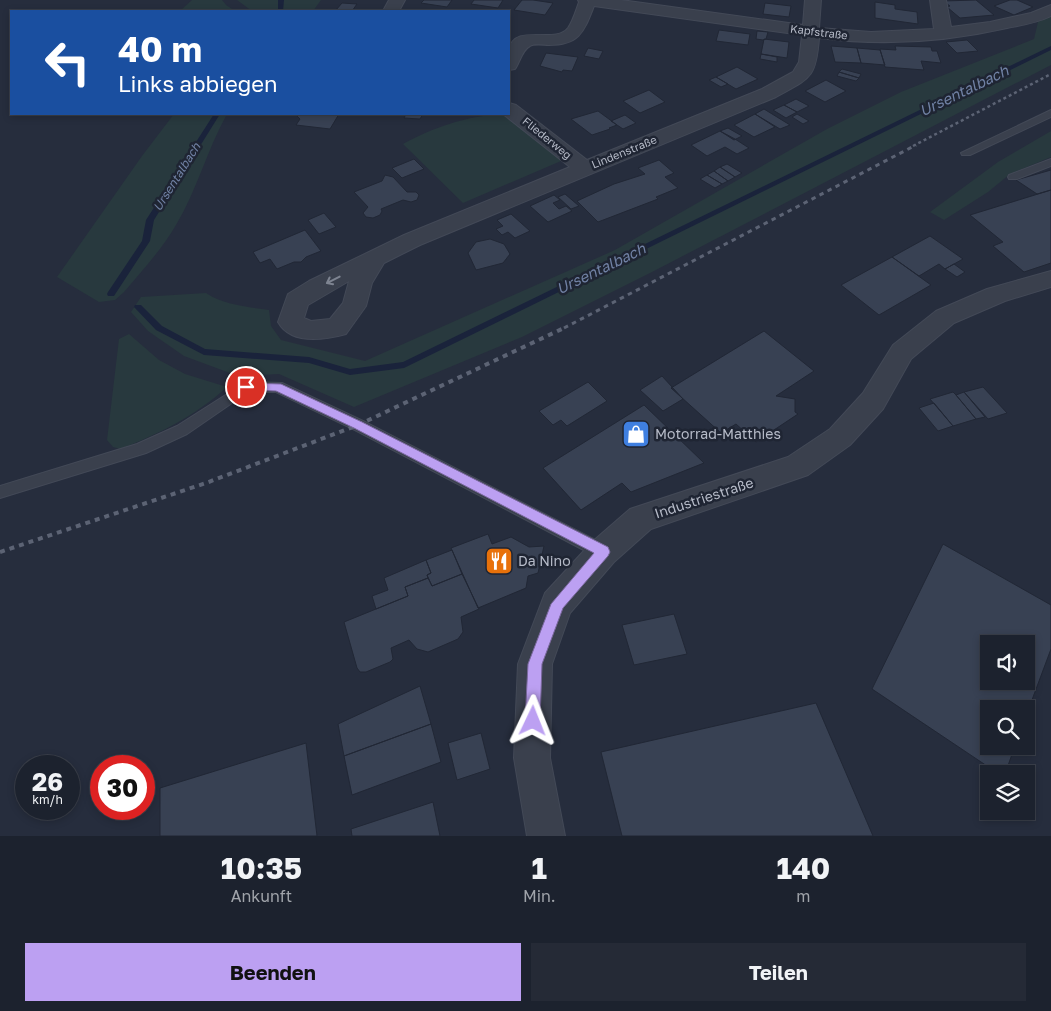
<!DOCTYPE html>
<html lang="de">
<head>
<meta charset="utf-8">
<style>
  :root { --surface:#1c222e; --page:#252a36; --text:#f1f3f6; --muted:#a0a4aa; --line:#3a3f4a; --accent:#bca0f2 }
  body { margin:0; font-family:"Golos Text",sans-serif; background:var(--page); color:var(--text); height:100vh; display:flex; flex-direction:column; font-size:19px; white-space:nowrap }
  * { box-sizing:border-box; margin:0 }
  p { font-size:16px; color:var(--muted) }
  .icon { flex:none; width:28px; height:28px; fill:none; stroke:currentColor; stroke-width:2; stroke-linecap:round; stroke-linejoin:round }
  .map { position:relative; height:836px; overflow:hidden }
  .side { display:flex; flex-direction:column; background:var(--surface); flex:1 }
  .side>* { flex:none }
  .banner { position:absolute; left:10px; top:10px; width:500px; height:105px; border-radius:0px; box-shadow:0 2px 8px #0003,0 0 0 1px var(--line); background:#1a4fa0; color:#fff; overflow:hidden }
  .controls { position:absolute; left:980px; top:635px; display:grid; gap:10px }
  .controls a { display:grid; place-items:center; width:55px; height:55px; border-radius:0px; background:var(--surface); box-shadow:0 2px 8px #0003,0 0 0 1px var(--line); font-size:25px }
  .speed { position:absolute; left:15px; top:755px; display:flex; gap:10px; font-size:25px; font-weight:700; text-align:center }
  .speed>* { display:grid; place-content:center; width:65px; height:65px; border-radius:50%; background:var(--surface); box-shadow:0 2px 8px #0003,0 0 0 1px var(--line); line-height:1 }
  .speed small { font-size:12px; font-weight:400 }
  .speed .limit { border:8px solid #d22; background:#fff; color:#111 }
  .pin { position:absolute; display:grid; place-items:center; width:42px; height:42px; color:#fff; margin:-21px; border:2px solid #fff; border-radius:50%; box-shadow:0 1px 5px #0007 }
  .me { position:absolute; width:55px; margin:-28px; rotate:2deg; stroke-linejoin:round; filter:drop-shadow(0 0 4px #0008) }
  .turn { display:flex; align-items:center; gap:18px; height:105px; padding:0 25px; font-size:22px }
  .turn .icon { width:65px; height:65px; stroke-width:2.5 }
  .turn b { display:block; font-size:35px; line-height:42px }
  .eta { display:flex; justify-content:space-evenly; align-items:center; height:85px; text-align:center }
  .eta b { font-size:30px; font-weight:700; line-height:35px }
  .button { display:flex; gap:10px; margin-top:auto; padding:10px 25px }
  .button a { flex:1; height:58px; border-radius:0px; background:var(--accent); color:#111; font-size:20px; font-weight:700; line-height:58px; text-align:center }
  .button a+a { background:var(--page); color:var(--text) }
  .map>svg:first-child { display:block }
  .green { fill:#28393e }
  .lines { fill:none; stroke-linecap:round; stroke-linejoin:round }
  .stream { fill:#1a233b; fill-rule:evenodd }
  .building { fill:#384153; stroke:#212735; fill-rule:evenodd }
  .lane-casing { stroke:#434957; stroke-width:2 }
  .street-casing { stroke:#434957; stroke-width:2 }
  .lane { fill:#3a404d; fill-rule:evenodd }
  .street { fill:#3a404d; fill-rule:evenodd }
  .rail-far2 { stroke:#5c6374; stroke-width:2.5; stroke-dasharray:3 3; stroke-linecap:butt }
  .rail-far1 { stroke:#5c6374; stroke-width:3; stroke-dasharray:4.5 4.5; stroke-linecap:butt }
  .rail { stroke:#5c6374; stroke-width:4; stroke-dasharray:5 5; stroke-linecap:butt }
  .oneway { stroke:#7e8491 }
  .route { fill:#bca0f2; stroke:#7a689d }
  .labels { text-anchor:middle; stroke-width:5; stroke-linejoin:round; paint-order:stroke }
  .far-street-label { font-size:11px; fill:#b6bbc8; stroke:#1f2533 }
  .far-water-label { font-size:12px; font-style:italic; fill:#7182a5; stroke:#1f2533 }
  .poi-label { font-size:14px; fill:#b6bbc8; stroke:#1f2533; text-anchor:start }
  .street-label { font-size:14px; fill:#b6bbc8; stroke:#1f2533 }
  .water-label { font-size:15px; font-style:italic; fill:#7182a5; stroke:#1f2533 }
</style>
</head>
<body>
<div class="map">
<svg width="1051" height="836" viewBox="0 0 1051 836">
  <rect width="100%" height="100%" fill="#262d3d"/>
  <path class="green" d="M192 0H222L226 5 235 11H180Z
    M237 0H321L313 11H252Z
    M1051 16V65L652 272 522 337 354 407 279 374 238 376 184 356 148 331 131 312 141 297 206 293C223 305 249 307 269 310L271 326 281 340 365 361 615 250 827 129 901 92 1034 39 1038 22Z
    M174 114H227C207 150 197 190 176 225 162 249 142 271 124 292L115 300 99 302 57 277 142 156Z
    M501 114 510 115 561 158V161L463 203 403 144C432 128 467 116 501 114Z
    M1051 131V157L1010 174 988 192 944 220 930 212 998 162Z
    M129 334 159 360 185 374 227 387C195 416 159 434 120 449L113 447 107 440 119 339Z"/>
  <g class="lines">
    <path class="stream" d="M278 0H284L283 11H278Z
      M1051 46V50L404 368 350 375 309 363 204 355 156 330 134 307 135 305H141L162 326 205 349 309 357 350 369 403 362Z
      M214 114H220L154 220 150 241 114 296H108L107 294 108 292 142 241 146 220Z"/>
  </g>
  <path class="building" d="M424 0H452L447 7 421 3Z
    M474 0H503L498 8 471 4Z
    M522 0H533L553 3 545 15 514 10Z
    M976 0 994 15 960 18 947 7 950 6 943 1Z
    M1010 0H1017L1033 7 1014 15 994 6Z
    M875 2 895 5V9L917 12 918 24 875 18Z
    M342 3 357 4 352 11 336 10Z
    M765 3 791 6 789 17 763 14Z
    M719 30 750 34 748 45 716 41Z
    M757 31 768 32 766 39 763 40 756 39Z
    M764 39 789 42 787 58 761 54Z
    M967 40 978 51 957 53 946 42Z
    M831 46 857 48 861 63 835 62Z
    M895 46 931 47 932 51H937L941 63 921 61 924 70 885 67 880 49 896 50Z
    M588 48 603 51 599 59 584 56Z
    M857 48 880 50 885 65 861 63Z
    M546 53 578 57 572 71 563 70 562 72 540 66Z
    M761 54 777 57V62L760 59Z
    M737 67 758 79 736 89 716 77Z
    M842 69 861 74 859 78 839 72Z
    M839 72 859 78 856 81 837 76Z
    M716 77 728 84 721 87 709 80Z
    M826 80 846 91 825 102 805 91Z
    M649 90 665 102 640 113 623 101Z
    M796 99 809 106 797 112 784 105Z
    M784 105 797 112 786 118 773 110Z
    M764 109 790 125 780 129 755 114Z
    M598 111 617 125 609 128 610 129 592 135 571 119Z
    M299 114H339L330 129 296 125 300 119 296 115Z
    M406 114H423L420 119 404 118Z
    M755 114 775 127 754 137 734 125Z
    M797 114 809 121 803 124 792 117Z
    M625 115 636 123 623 129 611 121Z
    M728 128 742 136 734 140 720 131Z
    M720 131 735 139 749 148 737 154 725 147 707 156 691 145Z
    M414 159 424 169 402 178 392 168Z
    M659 160 674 173 665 177 678 188 656 197 658 199 598 222 577 201 614 184 645 174 638 168Z
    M727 164 742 173 735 177 720 167Z
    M720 167 735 177 728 181 714 171Z
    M1051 170V190L1037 194 1016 180Z
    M714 171 728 181 722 184 707 175Z
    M385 175 393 177 407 192H416L419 195 417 200 411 202 403 200 381 209 382 211 380 215 373 218 366 217 363 213 368 207 354 192 382 181Z
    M707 175 722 184 715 188 700 179Z
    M1051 190V263L1024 272 993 246 1003 242 970 215Z
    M565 194 579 206 571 209 558 197Z
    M554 195 560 200 553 203 559 209 566 206 572 211 548 222 530 206Z
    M324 213 336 227 319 234 308 220Z
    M511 214 530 231 515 238 508 232 502 235 496 229 503 226 497 220Z
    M305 230 321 251 306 257 301 262H294L277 269 270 259 260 263 253 252Z
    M930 236 963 259 945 269 939 264 919 276 892 257Z
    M490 239 504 244 510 254 503 263 476 270 468 253 476 242Z
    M892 257 931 285 879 315 841 285Z
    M954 264 965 272 957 277 945 269Z
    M764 331 814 371 776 396 795 399V412L798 414 756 442 736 424 721 433 671 388Z
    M662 376 683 399 663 411 640 390Z
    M588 382 607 401 567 426 561 420 553 425 539 411Z
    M983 387 1007 413 988 419 964 392Z
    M953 392 956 395 976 419 953 426 930 399Z
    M964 392 985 417 976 419 956 395Z
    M934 403 953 426 938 431 919 408Z
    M644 405 704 463 631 492 622 483 581 510 543 468Z
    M488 534 492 544 511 537 529 547 544 546 538 573 528 576 526 588 478 608 451 548Z
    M943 544 1051 605V649L1026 716V709H989V746H1015L1005 774H999L872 689ZM989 644H1026V681H989Z
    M452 550 462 574 432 586 427 575 431 573 426 560Z
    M426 560 431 573 427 575 428 578 405 587 408 596 376 609 372 596 388 590 384 578Z
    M462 574 479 609 461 617 463 632 458 639 428 652 417 649 409 640 391 648 393 659 390 662 366 672H360L357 668 344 622 408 596 405 587 428 578 432 586Z
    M674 614 687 654 634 665 622 625Z
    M420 686 431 724 344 756 338 724Z
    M816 703 873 836H622L601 752Z
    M431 724 441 762 352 795 344 756Z
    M481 733 490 769 457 780 448 743Z
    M306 743 317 836H160V788Z
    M433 802 440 836H352L351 829Z"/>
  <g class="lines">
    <g class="lane-casing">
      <path id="lane" d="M1051 110V117L970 155H962L961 153Z
        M1051 159V166L1017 179H1009L1008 177 1009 175Z
        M246 382 282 383 363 421 609 547 611 552 609 557 603 559 597 557 353 429 276 392H248L187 434 146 453 0 498V486L137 444 177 426Z"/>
    </g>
    <g class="street-casing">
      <path id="street" d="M389 0H405L399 11H383Z
        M578 0H621L803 25 805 0H821L819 28 871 32 934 29 930 0H946L951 27 990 22 1031 13 1051 5V16C1037 23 1022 25 1007 28 946 42 880 46 819 38 816 79 810 78 776 97L420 245 384 263 372 283 366 306 346 334C324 340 291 345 278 322L288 294 309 281 404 235 570 167 503 114H509V103L516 105 587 160 762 89 793 72 799 62 802 35 594 6C584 31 580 45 549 45 543 45 535 43 530 46 522 50 520 62 515 69L509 70C509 64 508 56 509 50 514 22 555 45 568 28 573 21 576 10 579 2ZM349 281 343 303 330 319 311 321 304 318 308 305Z
        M1051 271V287L1005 301 954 323 911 359 883 409 850 445 808 475 651 529 614 562 570 613 552 664 550 758 565 836H527L514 758 518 664 545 593 592 542 630 509 788 457 830 429 863 393 893 345 936 311 987 289Z"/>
    </g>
    <use href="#lane" class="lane"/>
    <use href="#street" class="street"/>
    <path class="rail-far2" d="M913 146 1051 74"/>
    <path class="rail-far1" d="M564 328 916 145"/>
    <path class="rail" d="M0 552 206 483 358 425 566 327"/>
  </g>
  <defs><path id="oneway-shaft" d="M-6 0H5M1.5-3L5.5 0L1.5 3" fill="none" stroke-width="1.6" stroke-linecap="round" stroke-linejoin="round" transform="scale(1.25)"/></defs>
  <use class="oneway" href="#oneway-shaft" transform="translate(333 280) rotate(153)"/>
  <path class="route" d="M246 383 281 384 362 422 608 547 610 552 608 556 563 608 542 664 540 721 538 726 533 728 528 726 525 721 528 664 551 604 594 553 354 428 276 391 242 390 240 387Z"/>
  <defs>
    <g id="shop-square" transform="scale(1.4375)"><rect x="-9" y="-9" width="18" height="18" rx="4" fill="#3f7fe0" stroke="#1f2533"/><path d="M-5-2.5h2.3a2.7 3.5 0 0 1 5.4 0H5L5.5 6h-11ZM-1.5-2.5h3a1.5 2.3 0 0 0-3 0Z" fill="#fff"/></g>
    <g id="restaurant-square" transform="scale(1.4375)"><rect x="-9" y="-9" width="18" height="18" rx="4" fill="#e8710a" stroke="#1f2533"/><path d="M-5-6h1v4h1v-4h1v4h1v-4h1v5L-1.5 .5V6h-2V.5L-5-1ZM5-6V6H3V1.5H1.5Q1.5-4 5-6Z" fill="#fff"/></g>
  </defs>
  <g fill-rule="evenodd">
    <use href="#shop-square" x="636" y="434"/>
    <use href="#restaurant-square" x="499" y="561"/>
  </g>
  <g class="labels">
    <g class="far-street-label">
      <text transform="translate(819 32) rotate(7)" y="4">Kapfstraße</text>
      <text transform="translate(547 138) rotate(39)" y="4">Fliederweg</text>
      <text transform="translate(624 152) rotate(-22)" y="4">Lindenstraße</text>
    </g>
    <g class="far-water-label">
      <text transform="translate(177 177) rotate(-58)" y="4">Ursentalbach</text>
    </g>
    <g class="poi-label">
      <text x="655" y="439">Motorrad-Matthies</text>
      <text x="518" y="566">Da Nino</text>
    </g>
    <g class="street-label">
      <text transform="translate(704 498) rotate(-18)" y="5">Industriestraße</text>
    </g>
    <g class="water-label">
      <text transform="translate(964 91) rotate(-26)" y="5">Ursentalbach</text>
      <text transform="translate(601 269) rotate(-26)" y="5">Ursentalbach</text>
    </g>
  </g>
</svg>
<div class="controls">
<a><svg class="icon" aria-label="sound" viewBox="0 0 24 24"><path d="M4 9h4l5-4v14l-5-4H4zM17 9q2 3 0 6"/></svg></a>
<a><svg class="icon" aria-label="search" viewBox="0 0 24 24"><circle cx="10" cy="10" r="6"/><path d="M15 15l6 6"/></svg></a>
<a><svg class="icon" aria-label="layers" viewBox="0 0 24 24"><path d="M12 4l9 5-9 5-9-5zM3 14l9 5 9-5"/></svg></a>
</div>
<div class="speed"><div>26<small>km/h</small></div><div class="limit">30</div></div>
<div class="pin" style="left:246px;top:387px;background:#d93025"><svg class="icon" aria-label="arrive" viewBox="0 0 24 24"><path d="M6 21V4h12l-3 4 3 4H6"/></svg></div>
<svg class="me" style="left:533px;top:721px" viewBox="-20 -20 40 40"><path d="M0-17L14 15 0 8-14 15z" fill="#bca0f2" stroke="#fff" stroke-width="4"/></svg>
<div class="banner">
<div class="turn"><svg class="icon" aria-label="left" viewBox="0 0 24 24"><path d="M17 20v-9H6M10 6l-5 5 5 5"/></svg><div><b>40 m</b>Links abbiegen</div></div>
</div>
</div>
<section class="side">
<div class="eta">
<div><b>10:35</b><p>Ankunft</p></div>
<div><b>1</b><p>Min.</p></div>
<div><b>140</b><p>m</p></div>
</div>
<div class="button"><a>Beenden</a><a>Teilen</a></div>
</section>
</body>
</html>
